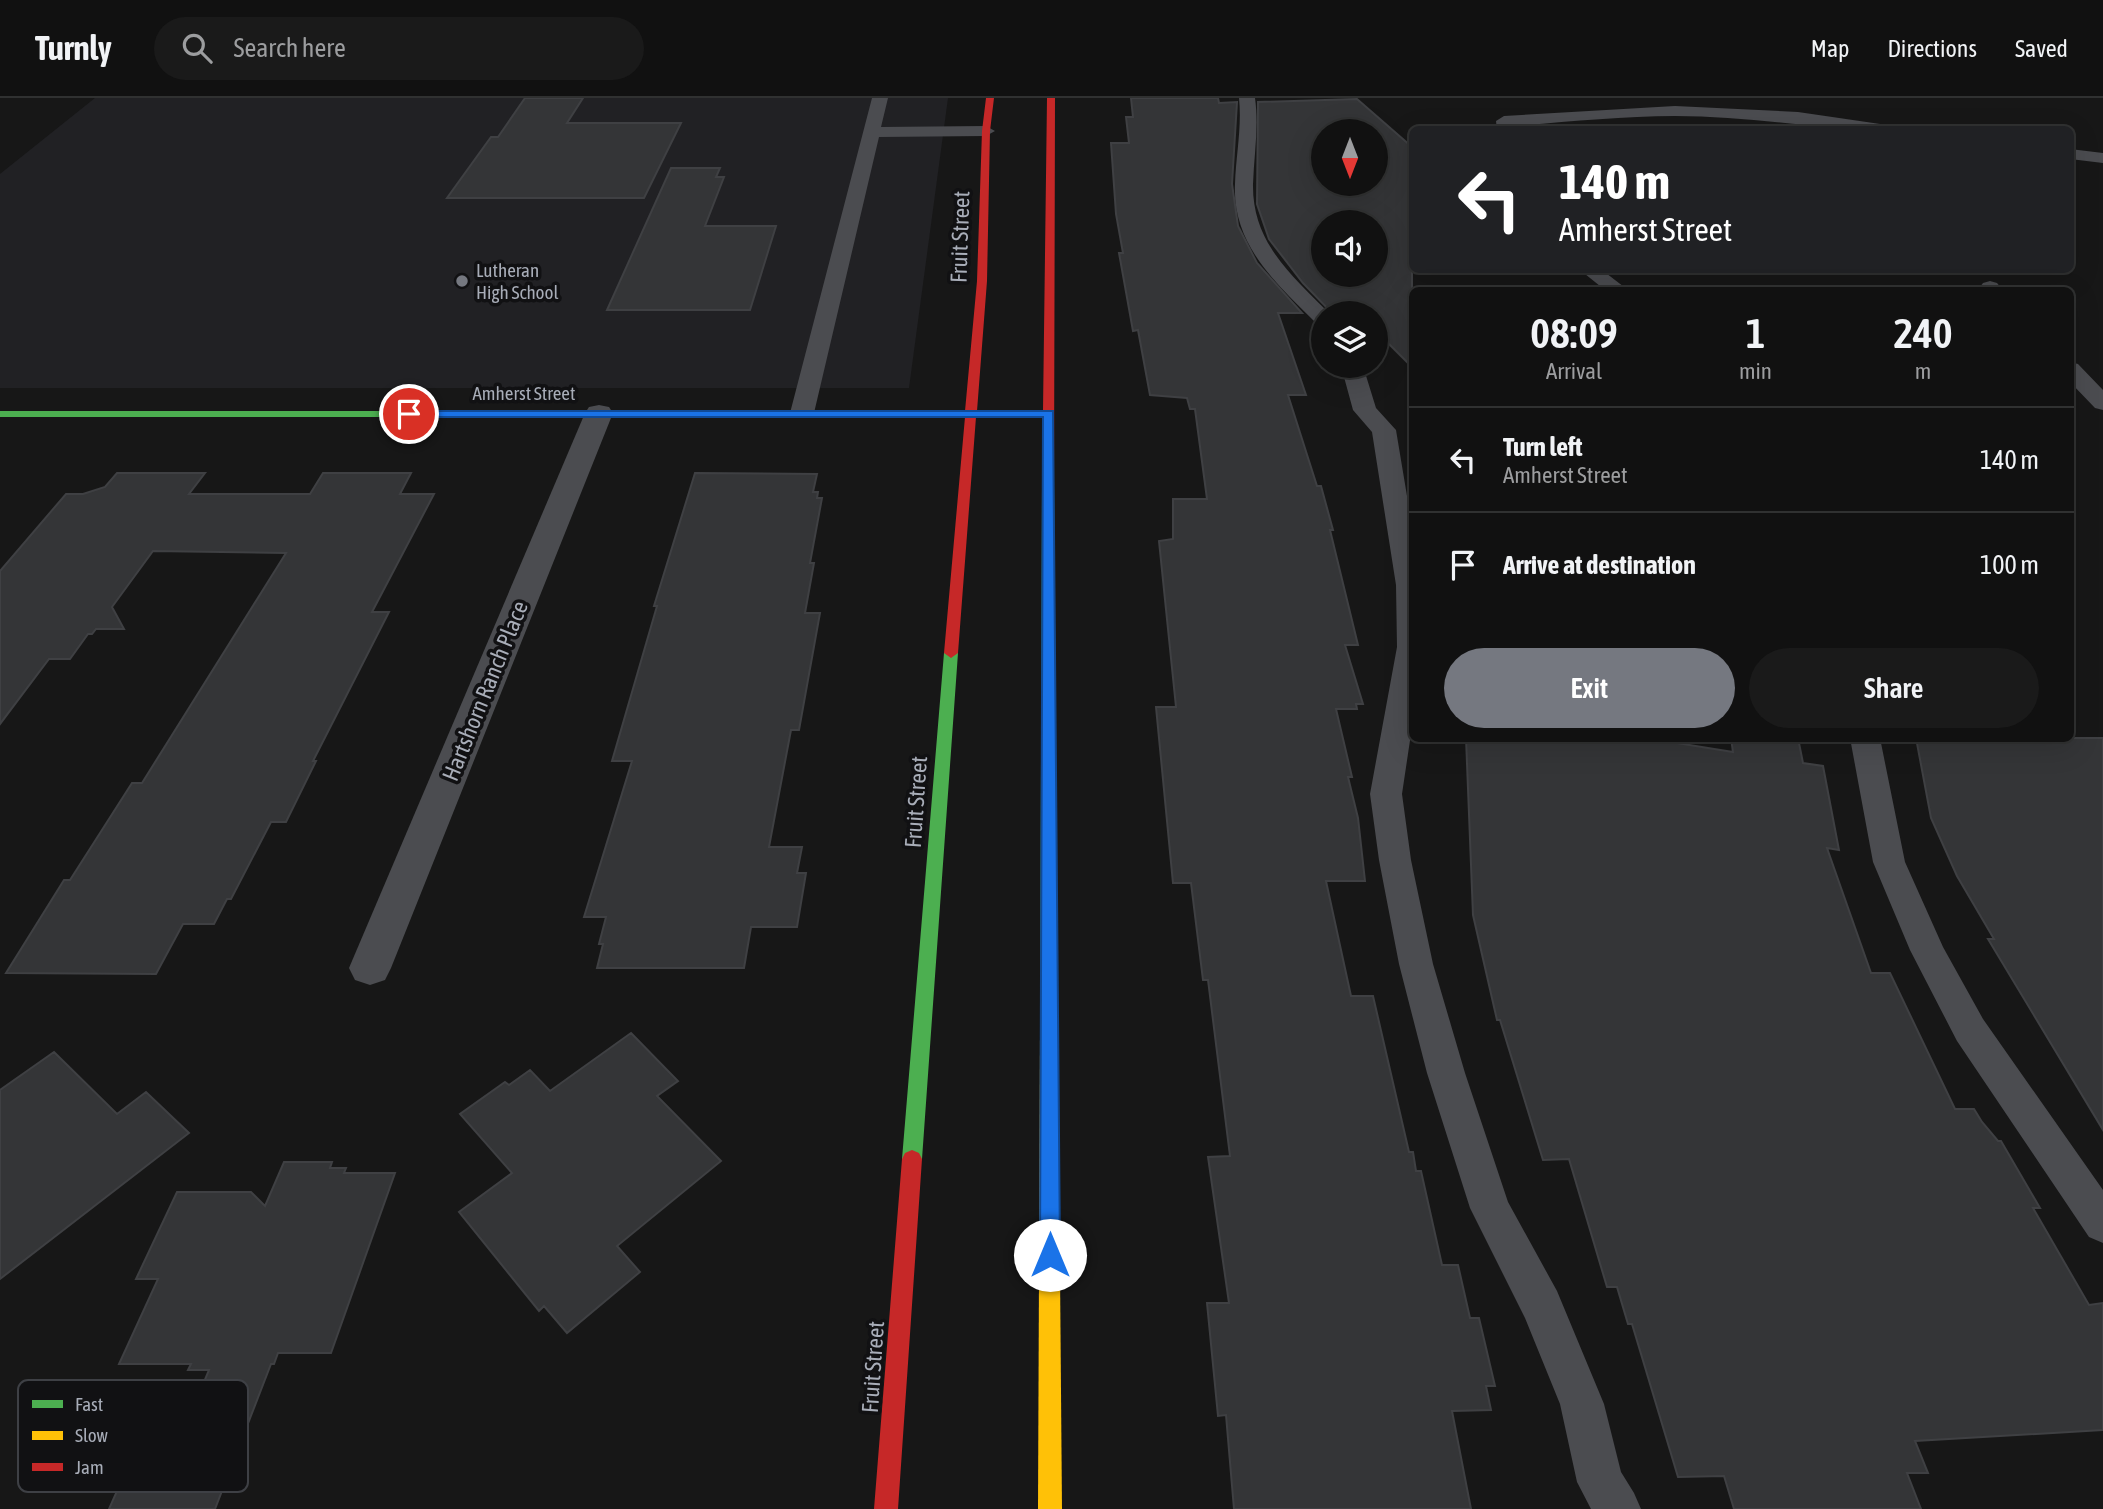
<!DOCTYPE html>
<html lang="en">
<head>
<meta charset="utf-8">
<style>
  :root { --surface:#111; --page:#1a1a1a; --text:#f1f3f6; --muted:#9c9d9f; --line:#303131; --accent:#757880 }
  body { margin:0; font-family:"Asap Condensed",sans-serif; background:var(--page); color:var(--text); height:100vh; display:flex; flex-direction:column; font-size:26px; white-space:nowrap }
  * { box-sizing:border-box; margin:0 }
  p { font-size:23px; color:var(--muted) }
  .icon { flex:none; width:38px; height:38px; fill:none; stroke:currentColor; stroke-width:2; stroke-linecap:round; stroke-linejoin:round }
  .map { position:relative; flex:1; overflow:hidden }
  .sheet { position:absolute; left:1409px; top:189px; width:665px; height:455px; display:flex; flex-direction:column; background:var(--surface); border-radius:10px; box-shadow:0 7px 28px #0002,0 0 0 2px var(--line) }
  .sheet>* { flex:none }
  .top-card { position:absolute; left:1409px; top:28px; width:665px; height:147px; border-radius:10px; box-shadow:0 7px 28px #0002,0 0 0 2px var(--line); background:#202124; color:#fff; overflow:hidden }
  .needle { width:46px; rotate:180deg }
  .fabs { position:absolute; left:1311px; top:21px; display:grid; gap:14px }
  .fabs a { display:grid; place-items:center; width:77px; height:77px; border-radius:50%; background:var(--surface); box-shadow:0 7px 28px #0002,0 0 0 2px var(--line); font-size:35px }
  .pin { position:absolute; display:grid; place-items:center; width:60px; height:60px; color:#fff; margin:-30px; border:4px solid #fff; border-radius:50%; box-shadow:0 2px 7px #0007 }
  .me { position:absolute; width:77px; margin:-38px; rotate:0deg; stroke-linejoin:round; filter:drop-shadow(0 0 5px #0008) }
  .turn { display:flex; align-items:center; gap:24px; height:147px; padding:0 35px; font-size:32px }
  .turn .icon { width:91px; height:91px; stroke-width:2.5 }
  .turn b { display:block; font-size:49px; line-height:60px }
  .eta { display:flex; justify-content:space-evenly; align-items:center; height:119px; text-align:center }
  .eta b { font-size:42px; font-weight:600; line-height:49px }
  .button { display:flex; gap:14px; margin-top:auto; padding:14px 35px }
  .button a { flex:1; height:80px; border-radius:42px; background:var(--accent); color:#fff; font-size:28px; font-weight:600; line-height:80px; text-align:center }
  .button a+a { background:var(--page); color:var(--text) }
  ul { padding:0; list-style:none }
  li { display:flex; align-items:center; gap:21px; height:105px; padding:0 35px; border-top:2px solid var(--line) }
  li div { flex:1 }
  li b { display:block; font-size:26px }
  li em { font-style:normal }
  header { display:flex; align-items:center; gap:42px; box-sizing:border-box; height:98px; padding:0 35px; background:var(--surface); border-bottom:2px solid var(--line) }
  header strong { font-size:33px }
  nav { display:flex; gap:38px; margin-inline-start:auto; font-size:24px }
  .search { width:490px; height:63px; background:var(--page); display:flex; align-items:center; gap:18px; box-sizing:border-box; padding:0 24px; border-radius:38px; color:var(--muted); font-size:26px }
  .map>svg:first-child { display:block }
  .built { fill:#212124 }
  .building { fill:#343537; stroke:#3f4043; stroke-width:2; fill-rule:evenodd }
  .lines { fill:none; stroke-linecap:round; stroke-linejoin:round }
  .lane { fill:#4b4c50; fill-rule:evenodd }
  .street { fill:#4b4c50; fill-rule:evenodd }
  .fast { fill:#4caf50; fill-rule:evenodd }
  .slow { fill:#ffc107; fill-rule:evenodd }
  .jam { fill:#c62828; fill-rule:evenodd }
  .route { fill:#1a73e8; stroke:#114b97; stroke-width:2 }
  .poi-dot { fill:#757880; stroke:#111113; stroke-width:2.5 }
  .labels { text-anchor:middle; stroke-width:7; stroke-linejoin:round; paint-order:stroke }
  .far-poi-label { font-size:19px; fill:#a8adb8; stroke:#111113; text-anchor:start }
  .far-street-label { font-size:19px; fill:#a8adb8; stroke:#111113 }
  .street-label { font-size:23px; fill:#a8adb8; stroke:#111113 }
  .key { fill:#111113; stroke:#3e4045; stroke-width:2 }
  .key-label { font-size:19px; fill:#a8adb8 }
</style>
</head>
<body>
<header>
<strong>Turnly</strong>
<div class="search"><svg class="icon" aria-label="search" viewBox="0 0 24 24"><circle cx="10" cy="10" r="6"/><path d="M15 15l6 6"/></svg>Search here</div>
<nav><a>Map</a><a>Directions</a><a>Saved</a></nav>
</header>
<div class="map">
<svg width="2103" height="1411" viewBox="0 0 2103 1411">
  <rect width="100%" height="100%" fill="#171717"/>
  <path class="built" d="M95 0H948L909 290H0V76Z"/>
  <path class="building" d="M525 0H583L567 25H681L644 100H447L491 39H498Z
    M1131 0H1218L1219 5 1237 4 1232 86 1238 128 1257 165 1302 215H1278L1306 297H1288L1317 388H1321L1333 432H1330L1358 547H1345L1363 606H1356L1357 611H1336L1352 679H1348L1358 720 1365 783H1326L1351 898H1373L1409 1054H1413L1416 1073H1421L1442 1167H1458L1470 1220H1479L1495 1288H1486L1491 1312 1452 1313 1471 1411H1234L1226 1317 1218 1318 1207 1205H1229L1208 1059 1230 1058 1208 882H1203L1191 785H1173L1156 609H1176L1159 443 1173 441V401H1207L1195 311H1190L1187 300 1150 297 1138 232 1133 233 1119 155H1123L1116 116 1111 45H1129L1126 19H1133Z
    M1357 1 1412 49V269L1376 233V215H1332L1303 185 1269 141 1257 106 1258 4ZM1323 33H1376V86H1323ZM1323 124H1376V177H1323Z
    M671 70H720L716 79H724L705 128H776L750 212H607Z
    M117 375H205L189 396H310L323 375H411L400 396H434L372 514H389L313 663H316L286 724H271L231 801H227L214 826H183L156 876 6 875 64 782H70L132 685H142L286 455 153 453 112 509 124 531H96L92 536H88L70 561H49L0 626V473L66 396H83L105 389Z
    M695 375 817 376 813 394H818L817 400H822L810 465H814L805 515H820L799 632H791L769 749H802L797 775H806L797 829H751L744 870H597L603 846H599L606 819H584L632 663H612L657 508H654Z
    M1466 640H1646L1733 654 1731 640H1798L1803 665 1823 668 1839 752 1827 750 1871 875H1890L1955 1011H1974L1982 1024 1998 1043H2001L2040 1110H2033L2089 1207 2103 1205V1332L1915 1343 1928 1375H1907L1921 1411H1734L1724 1378 1678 1379 1632 1226H1628L1617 1189H1607L1569 1061 1543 1062 1500 922H1497L1473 817Z
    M1916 640H2103V1032L1988 841H1994L1957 778 1931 720Z
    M631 935 678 983 657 998 721 1063 617 1148 640 1174 567 1235 544 1208 539 1213 459 1114 512 1075 460 1016 505 984 509 987 530 972 550 993Z
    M54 954 117 1016 146 994 189 1035 0 1181V992Z
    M284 1064H332L330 1070H346L344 1075H395L331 1255H278L274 1266H271L215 1411H109L129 1366H170L209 1272H188L191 1266H119L158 1181H136L177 1094H251L265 1108Z"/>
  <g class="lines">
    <path class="lane" d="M872 0H888L881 29 986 28 995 33 986 38 879 39 814 315 810 320H794L790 315Z
      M1239 0H1255C1259 29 1254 57 1253 86 1252 144 1291 177 1329 215H1323V227L1316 225C1276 185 1232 147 1235 86 1236 57 1242 29 1239 0Z
      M1675 8 1798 14 1887 27 1895 32C1822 32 1749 18 1675 18 1621 18 1567 24 1514 28V32H1497L1496 23 1504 18Z
      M2070 51 2103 55V65L2070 61Z
      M1580 172H1602L1628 192H1605Z
      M1990 183 1997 185 2003 192H1982L1980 189 1983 185Z
      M2070 264 2078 266 2103 292V312L2095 310 2070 284Z
      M1341 268H1363L1376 310 1396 332 1412 428V629L1402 696 1411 762 1433 866 1465 975 1508 1104 1557 1193 1604 1306 1621 1374 1634 1395 1641 1411H1591L1577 1384 1560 1306 1525 1220 1470 1110 1427 975 1399 866 1379 762 1370 696 1397 549 1396 487 1372 334 1353 312Z
      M1850 640H1880L1905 764 1943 849 1983 921 2103 1092V1145L2089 1139 1957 943 1910 852 1873 764Z"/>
    <path class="street" d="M599 307 609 309 613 315 391 870 385 882 370 887 355 882 349 870 585 315 589 309Z"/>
    <path class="fast" d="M0 313H573L579 316 573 319H0Z
      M1048 385 1054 389 1058 935 1055 940 1049 943 1043 940 1040 935 1042 389Z
      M951 550 958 555 922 1061 919 1067 912 1070 905 1067 902 1061 944 555Z"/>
    <path class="slow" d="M1049 927 1055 930 1058 935 1062 1411H1038L1040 935 1043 930Z"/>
    <path class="jam" d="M986 0H994L990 33 987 183 977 313H1043L1047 0H1055L1054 389 1048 393 1042 389 1043 319H976L958 555 951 560 944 555 965 319H573L567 316 573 313H965L977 183 982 33Z
      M912 1052 919 1055 922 1061 898 1411H874L902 1061 905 1055Z"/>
  </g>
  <path class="route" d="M404 313H1053L1060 1157 1057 1164 1050 1167 1043 1164 1040 1157 1043 319H409L403 316Z"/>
  <circle class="poi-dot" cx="462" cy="183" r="7"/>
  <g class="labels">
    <g class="far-poi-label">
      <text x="476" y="179">Lutheran<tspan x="476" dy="22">High School</tspan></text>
    </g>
    <g class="far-street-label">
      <text x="524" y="302">Amherst Street</text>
    </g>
    <g class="street-label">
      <text transform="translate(960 139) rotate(-88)" y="8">Fruit Street</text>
      <text transform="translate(485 593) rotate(-68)" y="8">Hartshorn Ranch Place</text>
      <text transform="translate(916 704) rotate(-86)" y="8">Fruit Street</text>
      <text transform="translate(873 1269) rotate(-86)" y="8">Fruit Street</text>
    </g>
  </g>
  <rect x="18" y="1282" width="230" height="112" rx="10" class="key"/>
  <rect x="32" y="1302" width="31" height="8" fill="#4caf50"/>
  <rect x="32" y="1333" width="31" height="9" fill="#ffc107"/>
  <rect x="32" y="1365" width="31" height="8" fill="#c62828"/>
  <g class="key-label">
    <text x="75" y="1313">Fast</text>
    <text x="75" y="1344">Slow</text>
    <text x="75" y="1376">Jam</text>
  </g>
</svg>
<div class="fabs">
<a><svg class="needle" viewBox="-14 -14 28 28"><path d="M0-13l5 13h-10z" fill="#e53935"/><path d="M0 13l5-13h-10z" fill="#9c9d9f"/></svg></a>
<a><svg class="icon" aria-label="sound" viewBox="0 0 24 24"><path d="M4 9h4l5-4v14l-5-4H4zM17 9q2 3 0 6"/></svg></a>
<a><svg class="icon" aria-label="layers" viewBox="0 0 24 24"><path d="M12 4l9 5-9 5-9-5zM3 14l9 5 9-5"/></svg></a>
</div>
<div class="pin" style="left:409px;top:316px;background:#d93025"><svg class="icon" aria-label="arrive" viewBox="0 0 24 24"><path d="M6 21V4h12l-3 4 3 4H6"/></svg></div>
<svg class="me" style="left:1050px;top:1157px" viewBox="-20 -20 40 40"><circle r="19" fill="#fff"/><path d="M0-13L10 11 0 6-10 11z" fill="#1a73e8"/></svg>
<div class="top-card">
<div class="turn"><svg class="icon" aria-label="left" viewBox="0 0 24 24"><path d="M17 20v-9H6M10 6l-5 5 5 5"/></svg><div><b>140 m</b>Amherst Street</div></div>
</div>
<section class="sheet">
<div class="eta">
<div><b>08:09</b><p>Arrival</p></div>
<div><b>1</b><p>min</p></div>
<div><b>240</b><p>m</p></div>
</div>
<ul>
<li><svg class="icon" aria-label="left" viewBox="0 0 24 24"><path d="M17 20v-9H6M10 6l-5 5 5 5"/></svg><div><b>Turn left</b><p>Amherst Street</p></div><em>140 m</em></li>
<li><svg class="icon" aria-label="arrive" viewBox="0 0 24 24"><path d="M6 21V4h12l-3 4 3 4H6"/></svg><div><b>Arrive at destination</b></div><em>100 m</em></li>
</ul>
<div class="button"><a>Exit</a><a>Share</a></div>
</section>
</div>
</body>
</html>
